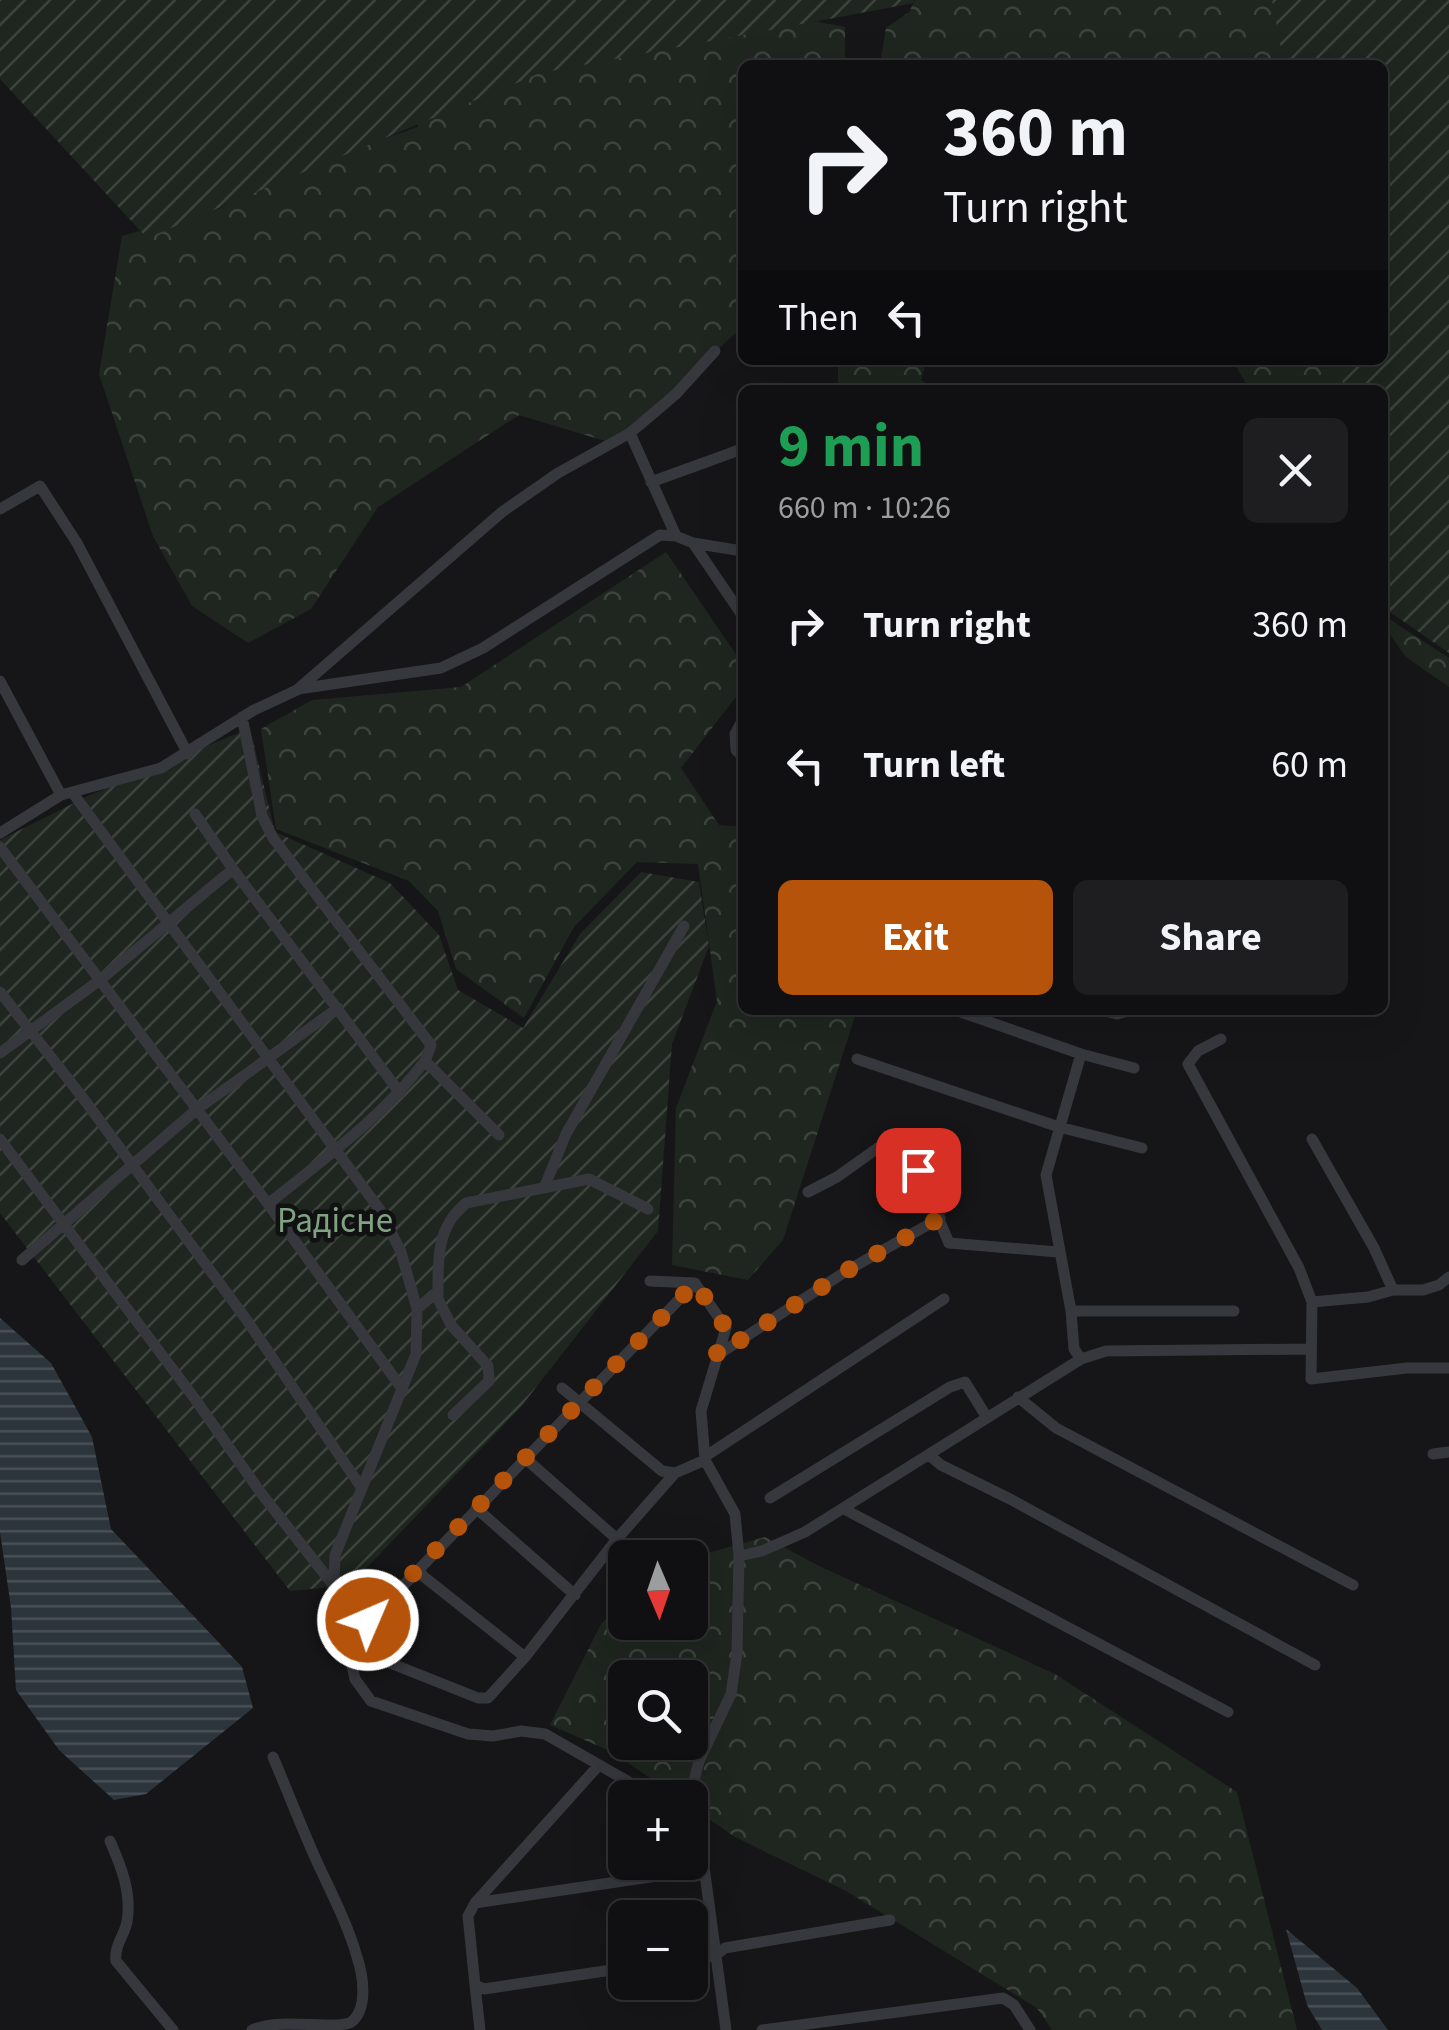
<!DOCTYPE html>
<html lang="en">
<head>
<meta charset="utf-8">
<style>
  :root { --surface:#101012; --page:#1e1e20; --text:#f1f3f6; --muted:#9c9d9f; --line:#303032; --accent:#b45309 }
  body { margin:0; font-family:"Source Sans 3",sans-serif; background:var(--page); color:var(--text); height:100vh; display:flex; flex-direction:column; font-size:38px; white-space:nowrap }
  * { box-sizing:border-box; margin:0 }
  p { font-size:32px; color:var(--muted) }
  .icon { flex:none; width:55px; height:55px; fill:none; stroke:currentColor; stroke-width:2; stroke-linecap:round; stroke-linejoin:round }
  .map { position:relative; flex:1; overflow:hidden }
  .details { position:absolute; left:738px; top:385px; width:650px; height:630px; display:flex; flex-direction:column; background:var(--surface); border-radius:15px; box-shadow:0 10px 40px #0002,0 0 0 2px var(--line) }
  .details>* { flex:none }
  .top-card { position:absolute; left:738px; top:60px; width:650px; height:305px; border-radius:15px; box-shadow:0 10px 40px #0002,0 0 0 2px var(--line); background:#101012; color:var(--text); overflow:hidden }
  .needle { width:65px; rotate:178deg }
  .buttons { position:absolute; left:608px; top:1540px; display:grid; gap:20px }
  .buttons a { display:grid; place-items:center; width:100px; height:100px; border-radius:15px; background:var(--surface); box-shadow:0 10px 40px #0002,0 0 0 2px var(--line); font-size:50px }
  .pin { position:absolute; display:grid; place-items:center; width:85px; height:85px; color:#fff; margin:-42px; border-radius:20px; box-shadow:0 5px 15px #0006 }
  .me { position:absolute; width:110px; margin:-55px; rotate:45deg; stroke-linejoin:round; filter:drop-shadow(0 0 8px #0008) }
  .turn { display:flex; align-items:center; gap:35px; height:210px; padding:0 40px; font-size:45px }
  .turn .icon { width:130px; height:130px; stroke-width:2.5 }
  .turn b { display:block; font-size:70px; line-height:85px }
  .then { display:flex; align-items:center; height:95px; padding:0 40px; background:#0003; gap:20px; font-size:38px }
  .round { display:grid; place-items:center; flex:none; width:105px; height:105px; border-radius:15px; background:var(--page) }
  .overview { display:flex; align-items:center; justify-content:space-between; height:170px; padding:0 40px }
  h1 { font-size:60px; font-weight:700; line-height:75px; color:#1e9e55 }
  .cta { display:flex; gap:20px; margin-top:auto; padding:20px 40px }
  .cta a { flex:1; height:115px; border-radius:15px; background:var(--accent); color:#fff; font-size:40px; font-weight:700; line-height:115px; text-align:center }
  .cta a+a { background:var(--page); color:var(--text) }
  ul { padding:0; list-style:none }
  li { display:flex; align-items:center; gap:30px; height:140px; padding:0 40px }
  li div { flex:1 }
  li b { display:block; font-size:38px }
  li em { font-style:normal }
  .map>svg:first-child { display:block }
  .forest { fill:url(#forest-crowns); fill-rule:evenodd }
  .garden { fill:url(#garden-furrows) }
  .water { fill:url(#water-rules) }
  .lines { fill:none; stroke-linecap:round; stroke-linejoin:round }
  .street { stroke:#37383d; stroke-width:11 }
  .route { stroke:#b45309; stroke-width:18; stroke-dasharray:0 32.4 }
  .labels { text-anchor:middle; stroke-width:9; stroke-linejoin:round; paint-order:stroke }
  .park-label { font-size:35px; fill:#7fa381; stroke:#111113 }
</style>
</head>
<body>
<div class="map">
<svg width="1449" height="2030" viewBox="0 0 1449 2030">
  <defs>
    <pattern id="forest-crowns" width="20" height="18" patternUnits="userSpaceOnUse" patternTransform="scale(2.5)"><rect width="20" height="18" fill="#1e261f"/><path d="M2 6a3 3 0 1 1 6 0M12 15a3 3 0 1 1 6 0" fill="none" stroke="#3c433d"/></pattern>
    <pattern id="garden-furrows" width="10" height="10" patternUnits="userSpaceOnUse" patternTransform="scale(2.5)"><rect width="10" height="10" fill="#1e261f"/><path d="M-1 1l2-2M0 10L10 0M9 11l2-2" fill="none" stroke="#3c433d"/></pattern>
    <pattern id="water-rules" width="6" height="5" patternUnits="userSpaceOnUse" patternTransform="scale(2.5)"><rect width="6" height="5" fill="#2c353c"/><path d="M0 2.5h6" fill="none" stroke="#485056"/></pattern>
  </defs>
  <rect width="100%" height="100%" fill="#161618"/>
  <path class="forest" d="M915 0H1275L1288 65H742V327L615 444 519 415 378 507 311 609 248 643 192 606 153 536 99 374 122 236 221 208 293 156 368 144 418 127 409 46 762 11 845 27V60L880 65 886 28 909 12Z
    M838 360H927L921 380 934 390H838Z
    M1232 360H1342L1348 390H1250Z
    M666 552 742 663V689L681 768 719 825 742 827V1010H857L783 1240 748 1280 672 1265 676 1108 717 1001 698 864 637 862 574 927 524 1018 456 969 438 911 409 881 276 829 261 729 312 700 461 687Z
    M1386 617 1449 658V687L1406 657 1383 625Z
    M765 1537 819 1566 1055 1674 1237 1792 1297 2030H1052L1037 2008 846 1891 735 1837 690 1806V1798L678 1797 612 1752 550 1725 601 1624 625 1602V1622H690V1558ZM625 1678H690V1742H625Z"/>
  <path class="garden" d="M0 0H914V3L540 73 147 238 0 79Z
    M1272 0H1449V653L1384 608 1382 390H1344L1339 360H1382V65H1284Z
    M250 728 275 832 390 883 439 935 458 990 523 1028 580 934 641 872 699 882 709 946 672 1044 658 1231 520 1408 350 1585 290 1591 0 1213V840L88 796Z"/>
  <path class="water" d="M0 1318 51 1363 92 1437 111 1529 242 1667 253 1708 146 1794 114 1800 59 1750 16 1690 11 1608 0 1532Z
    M1286 1929 1357 1988 1388 2030H1322L1307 2005Z"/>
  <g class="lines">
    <path class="street" d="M630 433 676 536
      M651 482 742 449
      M0 509 40 486 77 543 188 754
      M693 543 742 615
      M0 681 61 795
      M298 689 441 668 483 648 660 535 676 536 693 543 742 551
      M242 717 262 816 273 838 431 1045 425 1061 499 1135
      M742 721 735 734 736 750 742 756
      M72 792 380 1210 401 1252 417 1309 416 1354 335 1555 334 1586 355 1679 371 1701 468 1734 493 1736 521 1731 545 1734 657 1798
      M195 814 233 869 400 1093
      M0 833 61 795 161 768 254 710 297 690 502 512 558 473 630 433 676 394 715 351
      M0 847 268 1204 403 1390
      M0 992 83 1098 246 1319 361 1487
      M955 1010 1081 1054 1134 1068
      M1101 1010 1117 1014 1132 1010
      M1221 1039 1198 1051 1188 1064 1299 1268 1312 1302 1311 1379 1407 1368H1449
      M0 1053 100 980 233 869
      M857 1059 1059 1127 1142 1148
      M0 1139 195 1399 261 1493 334 1586
      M1312 1139 1374 1248 1393 1290
      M544 1188 566 1134 684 926
      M808 1192 837 1177 882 1145 918 1170 949 1243 1058 1252
      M268 1204C324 1159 381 1118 425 1061
      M22 1260 196 1110 338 1008
      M650 1281 695 1283 726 1328 701 1411 705 1460 735 1514 739 1556 737 1653 731 1694 699 1761 692 1789 694 1822
      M438 1299C438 1263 435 1228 466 1203L589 1179 648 1209
      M1312 1302 1368 1297 1393 1290H1423L1439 1285 1449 1277
      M417 1309 433 1295 438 1299 451 1325 488 1366 489 1381 453 1415
      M1071 1311H1234
      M716 1356 848 1270 940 1218
      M1081 1359 1074 1349 1071 1311 1046 1175 1081 1054
      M562 1388 662 1471 675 1473 705 1460
      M1018 1397 1056 1428 1353 1585
      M1433 1454 1449 1452
      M929 1455 941 1465 1010 1499 1315 1665
      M706 1456 944 1299
      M526 1459 617 1539
      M770 1498 950 1387 965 1382 986 1416
      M476 1508 575 1595
      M844 1509 1228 1712
      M739 1556 762 1551 805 1532 1081 1359 1106 1351 1310 1349
      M419 1569 423 1576 525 1657
      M354 1625 365 1645 385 1661 478 1698H488L525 1657 617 1539 675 1473
      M344 1633 368 1621 399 1590 695 1283
      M690 1819 700 1837 726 2030
      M110 1841C121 1866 132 1893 127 1922 124 1936 114 1946 116 1961L173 2030
      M475 1903 599 1765
      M690 1959 716 1955 725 1948 890 1920
      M625 1968 484 1989 475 1985 468 1916 475 1903 704 1869
      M475 1985 480 2030
      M252 2030C283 2017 325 2030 350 2023 369 2010 363 1975 357 1957 348 1925 332 1894 318 1864 302 1829 288 1792 273 1757
      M762 2030 1003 1998 1014 2005 1030 2030"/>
  </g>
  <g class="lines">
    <path class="route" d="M368 1620 695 1283 726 1328 716 1356 848 1270 940 1218 918 1170"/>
  </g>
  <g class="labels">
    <g class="park-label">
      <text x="335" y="1232">Радісне</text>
    </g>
  </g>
</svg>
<div class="buttons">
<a><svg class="needle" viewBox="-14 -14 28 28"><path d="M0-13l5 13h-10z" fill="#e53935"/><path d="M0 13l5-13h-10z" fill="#9c9d9f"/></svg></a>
<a><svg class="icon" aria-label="search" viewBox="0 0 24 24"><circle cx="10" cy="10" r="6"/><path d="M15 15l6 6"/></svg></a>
<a>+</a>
<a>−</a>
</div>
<div class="pin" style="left:918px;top:1170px;background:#d93025"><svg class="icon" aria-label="arrive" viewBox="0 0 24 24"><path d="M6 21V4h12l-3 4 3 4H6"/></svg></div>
<svg class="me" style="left:368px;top:1620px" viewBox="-20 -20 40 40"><circle r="17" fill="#b45309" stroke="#fff" stroke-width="3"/><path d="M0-11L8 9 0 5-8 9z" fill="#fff"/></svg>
<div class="top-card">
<div class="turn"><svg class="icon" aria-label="right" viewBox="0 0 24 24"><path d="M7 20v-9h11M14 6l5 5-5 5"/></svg><div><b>360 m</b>Turn right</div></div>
<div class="then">Then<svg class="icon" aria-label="left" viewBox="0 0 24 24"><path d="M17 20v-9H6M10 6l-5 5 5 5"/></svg></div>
</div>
<section class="details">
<div class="overview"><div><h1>9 min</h1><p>660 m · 10:26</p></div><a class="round"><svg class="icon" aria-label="close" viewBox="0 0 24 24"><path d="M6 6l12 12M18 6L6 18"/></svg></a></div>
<ul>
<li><svg class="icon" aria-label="right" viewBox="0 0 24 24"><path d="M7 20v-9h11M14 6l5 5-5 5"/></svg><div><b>Turn right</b></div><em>360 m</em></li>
<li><svg class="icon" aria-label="left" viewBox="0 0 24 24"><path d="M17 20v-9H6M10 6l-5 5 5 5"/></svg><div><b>Turn left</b></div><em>60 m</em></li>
</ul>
<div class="cta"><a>Exit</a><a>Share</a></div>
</section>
</div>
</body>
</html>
